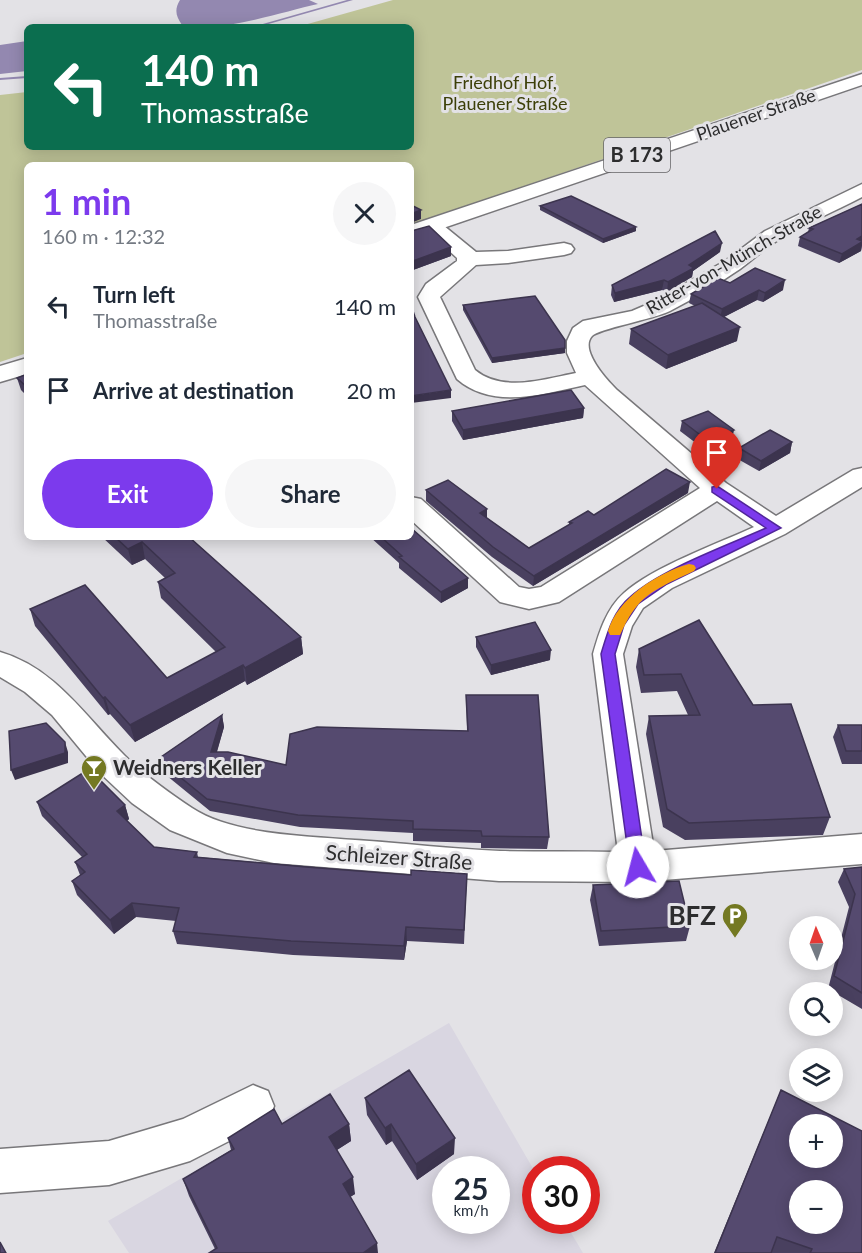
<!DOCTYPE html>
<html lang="en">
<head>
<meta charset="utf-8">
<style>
  :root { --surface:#fff; --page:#f6f6f7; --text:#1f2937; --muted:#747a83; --accent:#7c3aed }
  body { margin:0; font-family:Lato,sans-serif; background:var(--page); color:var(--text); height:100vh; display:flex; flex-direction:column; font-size:22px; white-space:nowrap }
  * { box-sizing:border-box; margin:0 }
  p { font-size:20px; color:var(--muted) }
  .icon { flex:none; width:33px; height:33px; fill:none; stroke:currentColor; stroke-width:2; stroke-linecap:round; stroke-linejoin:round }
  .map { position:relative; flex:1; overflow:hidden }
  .panel { position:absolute; left:24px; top:162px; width:390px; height:378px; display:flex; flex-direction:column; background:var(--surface); border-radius:9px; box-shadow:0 3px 15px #0003 }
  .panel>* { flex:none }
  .top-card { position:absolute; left:24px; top:24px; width:390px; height:126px; border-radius:9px; box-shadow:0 3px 15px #0003; background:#0b6e4f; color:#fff; overflow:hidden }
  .needle { width:39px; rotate:358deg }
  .tools { position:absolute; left:789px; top:916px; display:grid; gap:12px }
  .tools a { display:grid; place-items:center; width:54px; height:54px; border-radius:50%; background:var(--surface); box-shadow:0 3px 15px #0003; font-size:30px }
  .speed { position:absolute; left:432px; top:1156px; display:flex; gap:12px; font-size:30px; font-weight:700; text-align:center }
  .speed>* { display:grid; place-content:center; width:78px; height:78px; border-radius:50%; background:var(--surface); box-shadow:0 3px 15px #0003; line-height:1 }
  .speed small { font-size:15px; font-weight:400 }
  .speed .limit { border:9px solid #d22; background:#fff; color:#111 }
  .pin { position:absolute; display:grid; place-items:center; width:51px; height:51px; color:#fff; margin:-62px -26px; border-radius:50% 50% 50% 0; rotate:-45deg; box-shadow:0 0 6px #0007 }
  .pin .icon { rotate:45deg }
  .me { position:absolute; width:66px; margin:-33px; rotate:352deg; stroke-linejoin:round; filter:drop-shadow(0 0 4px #0008) }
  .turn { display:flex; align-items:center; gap:21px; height:126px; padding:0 18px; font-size:27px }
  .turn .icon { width:78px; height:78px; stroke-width:2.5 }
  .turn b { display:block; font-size:42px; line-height:51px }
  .round { display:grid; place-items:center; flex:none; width:63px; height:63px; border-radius:32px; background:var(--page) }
  .overview { display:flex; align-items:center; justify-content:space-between; height:102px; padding:0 18px }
  h1 { font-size:36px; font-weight:700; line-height:45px; color:var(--accent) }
  .cta { display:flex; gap:12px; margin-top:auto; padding:12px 18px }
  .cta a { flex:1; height:69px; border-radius:36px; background:var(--accent); color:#fff; font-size:24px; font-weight:700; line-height:69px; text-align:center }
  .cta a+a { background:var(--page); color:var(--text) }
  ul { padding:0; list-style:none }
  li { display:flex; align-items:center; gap:18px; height:84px; padding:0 18px }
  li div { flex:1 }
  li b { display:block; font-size:22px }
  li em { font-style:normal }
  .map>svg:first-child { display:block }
  .built { fill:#d9d6e1; fill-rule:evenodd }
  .green { fill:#bfc498 }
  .water { fill:#9388b0 }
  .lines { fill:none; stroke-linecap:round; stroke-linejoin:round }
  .stream { fill:#9388b0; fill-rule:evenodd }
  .street-casing { stroke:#78777a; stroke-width:3 }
  .primary-casing { stroke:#78777a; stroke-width:3 }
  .street { fill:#fff; fill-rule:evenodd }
  .primary { fill:#fff; fill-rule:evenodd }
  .wall { fill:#49405f }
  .shaded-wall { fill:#3c344e }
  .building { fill:#554a6f; stroke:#3c344e; stroke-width:1.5; fill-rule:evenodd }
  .route { fill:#7c3aed; stroke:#51269a; stroke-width:1.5 }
  .slow { fill:#f59e0b }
  .labels { text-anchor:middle; stroke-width:6; stroke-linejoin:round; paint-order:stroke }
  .far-park-label { font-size:18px; fill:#3c3f08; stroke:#e3e2e6 }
  .far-street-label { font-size:18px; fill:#2d2d2e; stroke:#e3e2e6 }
  .shield { fill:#e3e2e6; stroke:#646365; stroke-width:1.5 }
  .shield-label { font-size:20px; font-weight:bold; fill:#2d2d2e }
  .poi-label { font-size:21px; font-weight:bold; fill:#2d2d2e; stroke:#e3e2e6; text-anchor:start }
  .street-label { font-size:21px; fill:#2d2d2e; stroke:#e3e2e6 }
  .near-poi-label { font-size:26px; font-weight:bold; fill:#2d2d2e; stroke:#e3e2e6; text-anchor:end }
</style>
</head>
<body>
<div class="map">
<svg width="862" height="1253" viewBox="0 0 862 1253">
  <rect width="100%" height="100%" fill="#e3e2e6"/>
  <path class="built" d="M449 1023 535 1172 536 1221H564L583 1253H129L108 1221ZM446 1170H496V1221H446Z"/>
  <path class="green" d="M393 0H862V70L411 225V165H27V353L0 362V95L27 92V147H411V27H297Z"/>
  <path class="water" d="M180 0H309L318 4C281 12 218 34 182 25 176 16 174 10 180 0Z
    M27 41V71L0 74V45Z"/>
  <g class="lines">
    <path class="stream" d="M347 0H353L258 27H252Z
      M27 76V78L0 80V78Z"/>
    <g class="street-casing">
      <path id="street" d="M862 184V197C835 211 807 223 780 239 766 247 754 259 740 269 718 284 693 299 670 311 654 319 598 329 592 336 579 350 607 380 617 390L726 483 776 516 853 470 862 468V487L785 534 672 588 643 608 632 626 623 654 654 851 862 834V864L638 882 499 881 274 863 227 853 170 830 132 803 100 773 52 715 25 692 0 677V652C55 668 85 716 124 755 144 775 168 792 192 808 233 835 306 836 355 840 403 843 452 849 500 851 539 852 579 851 618 852L593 654C599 633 606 609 624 593 653 567 717 544 754 527L717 501 559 602 529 609 500 602 411 520V497L421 499 519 587 529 589 541 587 700 488 585 385C543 394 493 410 457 379L418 297 426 284 457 261V258L421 225 424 221H438L476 252 508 251 564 243 571 245 574 249 571 253 564 255 508 263 476 265 440 297 475 370C503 393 544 379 576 373L567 353V341L573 328 583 321 632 311 653 302 725 261 765 231Z
        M253 1085 268 1091 274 1106 268 1121 190 1161 109 1185 0 1193V1149L109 1141 183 1119Z"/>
    </g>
    <g class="primary-casing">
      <path id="primary" d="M862 74V85L411 239V225Z
        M27 358V374L0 382V366Z"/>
    </g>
    <use href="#street" class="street"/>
    <use href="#primary" class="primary"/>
  </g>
  <path class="wall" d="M862 204V245L861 251 839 263 798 246 800 237 808 232 809 228Z
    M540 206 636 231 603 243 540 210Z
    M411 231 451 256 413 270 411 269Z
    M720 252 693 271 692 277 667 292 662 290 614 302 611 295 612 285Z
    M730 283 783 290 763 302 757 300 724 317 737 341 666 369 629 344 631 329 695 306 689 303 691 294Z
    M463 305 565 353 492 363 463 310Z
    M27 374V396L21 390 17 378Z
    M584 408 583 418 463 440 452 421V411Z
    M682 421 732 440 705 450 680 431Z
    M792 442 790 453 759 471 736 458 739 448Z
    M426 490 487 509V518L529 548 569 525V522L594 515 688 493 533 586 492 557 426 501Z
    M102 537H189L301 637 303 654 247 685 245 681 135 742 110 714 108 715 35 626 30 609 167 678 216 652 161 598 158 582 165 578 145 559 132 565Z
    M370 537H411L468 578V588L441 603 399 568V563Z
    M476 637 550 660 491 675 476 647Z
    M639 649 753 705 830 817 823 835 685 840 663 827 646 734 649 716 688 715 677 691 641 693 636 667Z
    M466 695 549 837 547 849 481 848V843L413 841V833L300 827 210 811 161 771 158 759 222 715 224 727 217 752 286 765 467 731Z
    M838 725H862V764H842L833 737Z
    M37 802 125 805 129 819 127 821 154 847 197 852 198 857 411 875 467 874 464 944 407 941 404 960 293 955 177 944 173 931 176 921 136 917 114 934 77 895 72 881 80 875 75 862 82 857 42 816Z
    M862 867V1009L828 989 849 907 838 882 844 869Z
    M593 885 690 926 686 941 599 946 590 900Z
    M781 1090 862 1253H714Z
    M365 1098 454 1154 417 1180 392 1141 386 1145 367 1115Z
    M282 1124H349L351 1141 337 1150 355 1194 350 1197 215 1249 189 1196 183 1179 231 1150 228 1138Z"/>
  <path class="shaded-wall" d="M421 210V219L411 223V214Z
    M636 227V231L603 243V239Z
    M862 236V245L861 251 839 263 842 254 857 239Z
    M722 243 720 252 693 271 692 277 667 292 668 282 689 265Z
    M451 247V256L413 270V261Z
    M664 280 662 290 614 302 615 293Z
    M785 280 783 290 763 302 765 293Z
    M759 290 757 300 720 319 722 309Z
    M740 327 737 341 666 369 668 355Z
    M565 348V353L492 363V358Z
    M451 390V398L411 403V396Z
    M584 408 583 418 463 440V430Z
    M734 430 732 440 705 450 707 440Z
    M792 442 790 453 759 471 761 461Z
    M690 482 688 493 533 586 534 576Z
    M487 509V520L480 513Z
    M142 542 145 559 132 565 128 549Z
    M468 578V588L441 603V592Z
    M301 637 303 654 247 685 245 668Z
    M551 650 550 660 491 675V665Z
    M243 665 245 681 135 742 130 725Z
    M105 697 110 714 108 715 103 698Z
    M222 715 224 727 213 764 211 752Z
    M65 742 68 752V763L15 780 11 770Z
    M125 805 129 819 121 825 117 811Z
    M132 903 136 917 114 934 110 920Z
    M406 927 407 941 404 960V946Z
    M349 1124 351 1141 332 1153 329 1137Z
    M391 1124 392 1141 386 1145 385 1128Z
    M455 1138 454 1154 417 1180 416 1164Z
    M353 1177 355 1194 345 1200 343 1184Z
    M377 1243 378 1253H363Z"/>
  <path class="building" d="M571 196 636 227 603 239 540 206Z
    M862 204V236L857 239 862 241V242L842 254 800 237 813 229 809 228Z
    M411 205 421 210 411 214Z
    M429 226 451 247 413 261 411 260V231Z
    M715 231 722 243 689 265 694 268 668 282 664 280 615 293 612 285Z
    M755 268 785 280 765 293 759 290 722 309 691 294 718 278 730 283Z
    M535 296 565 340V348L492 358 463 305Z
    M702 303 740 327 668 355 631 329Z
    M411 305 415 317 451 390 411 396Z
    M27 374V387L17 378Z
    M571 390 584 408 463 430 452 411Z
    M708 411 734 430 707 440 682 421Z
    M770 430 792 442 761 461 739 448Z
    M666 469 690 482 534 576 493 547 426 490 448 480 487 509 480 513 529 548 572 523 569 522 588 511 594 515Z
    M411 528 468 578 441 592 399 557 402 556 381 537H411Z
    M115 537H189L301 637 245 668 243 665 130 725 105 697 103 698 30 609 85 585 167 678 225 647 158 582 175 573 142 542 128 549Z
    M699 620 753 705 791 704 830 817 689 823 667 809 649 716 700 715 681 674 644 675 639 649Z
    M535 622 551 650 491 665 476 637Z
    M466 695H538L549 837 482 836 481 831 413 829V821L298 815 207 799 158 759 222 715 211 752H228L286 765 290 734 317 727 468 731Z
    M46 723 65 742V753L11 770 9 731Z
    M838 725H862V751H846Z
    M89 769 125 805 117 811 154 847 197 852 194 857 306 867 411 875V870L467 874 464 930 406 927 404 946 291 941 173 931 179 908 132 903 110 920 72 881 85 872 75 862 87 854 37 802Z
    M862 867V993L834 976 855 894 844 869Z
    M679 881 690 926 601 931 593 885Z
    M409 1070 455 1138 416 1164 391 1124 385 1128 365 1098Z
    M781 1090 862 1131V1253H810L812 1249 777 1237 771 1253H715ZM800 1125H832V1158H800ZM800 1191H832V1224H800Z
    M330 1094 349 1124 329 1137 353 1177 343 1184 377 1243 363 1253H209L217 1248 183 1179 234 1149 228 1138 274 1109 282 1124Z
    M0 1242 6 1253H0Z"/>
  <path class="route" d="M717 486 781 528 667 584 638 604 624 625 615 654 646 867 644 872 638 874 632 872 630 867 601 654C607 634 613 611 630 597 661 569 726 546 766 528L712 492V487Z"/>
  <path class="slow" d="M689 564 694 565 696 568 694 571C675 580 650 590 637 606 629 615 625 625 620 635H610L608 631C618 598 657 573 689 564Z"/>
  <defs>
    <g id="bar-pin" transform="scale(1.35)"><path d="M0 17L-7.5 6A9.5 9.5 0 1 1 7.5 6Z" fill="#747922" stroke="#e3e2e6"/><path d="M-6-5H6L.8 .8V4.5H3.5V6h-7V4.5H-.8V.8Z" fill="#fff"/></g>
    <g id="parking-pin" transform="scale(1.35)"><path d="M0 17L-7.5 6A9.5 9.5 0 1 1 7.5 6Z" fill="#747922" stroke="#e3e2e6"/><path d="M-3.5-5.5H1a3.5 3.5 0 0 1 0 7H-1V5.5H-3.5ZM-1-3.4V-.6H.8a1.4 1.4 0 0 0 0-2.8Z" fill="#fff"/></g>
  </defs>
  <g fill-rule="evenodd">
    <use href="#bar-pin" x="94" y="768"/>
    <use href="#parking-pin" x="735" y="916"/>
  </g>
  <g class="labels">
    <g class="far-park-label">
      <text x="505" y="89">Friedhof Hof,<tspan x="505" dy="21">Plauener Straße</tspan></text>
    </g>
    <g class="far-street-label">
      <text transform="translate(756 115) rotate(-19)" y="6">Plauener Straße</text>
      <text transform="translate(734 260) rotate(-30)" y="6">Ritter-von-Münch-Straße</text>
    </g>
    <rect class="shield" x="604" y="138" width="66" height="34" rx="4.5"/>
    <g class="shield-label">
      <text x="637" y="162">B 173</text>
    </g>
    <g class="poi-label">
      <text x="113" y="775">Weidners Keller</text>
    </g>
    <g class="street-label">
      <text transform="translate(399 858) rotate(4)" y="7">Schleizer Straße</text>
    </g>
    <g class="near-poi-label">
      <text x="716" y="925">BFZ</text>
    </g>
  </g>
</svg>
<div class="tools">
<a><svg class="needle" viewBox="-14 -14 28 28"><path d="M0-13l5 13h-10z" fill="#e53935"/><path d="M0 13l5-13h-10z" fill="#747a83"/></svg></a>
<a><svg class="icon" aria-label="search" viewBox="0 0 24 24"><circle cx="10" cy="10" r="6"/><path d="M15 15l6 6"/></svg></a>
<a><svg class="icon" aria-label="layers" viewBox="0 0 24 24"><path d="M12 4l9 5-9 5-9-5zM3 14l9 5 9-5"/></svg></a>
<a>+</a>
<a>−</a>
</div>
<div class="speed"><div>25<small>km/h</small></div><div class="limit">30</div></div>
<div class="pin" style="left:717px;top:489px;background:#d93025"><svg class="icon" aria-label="arrive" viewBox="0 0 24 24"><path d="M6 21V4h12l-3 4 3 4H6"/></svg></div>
<svg class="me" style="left:638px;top:867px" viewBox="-20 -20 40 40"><circle r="19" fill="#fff"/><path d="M0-13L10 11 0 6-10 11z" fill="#7c3aed"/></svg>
<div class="top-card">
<div class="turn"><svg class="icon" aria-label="left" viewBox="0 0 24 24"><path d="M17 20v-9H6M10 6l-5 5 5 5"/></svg><div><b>140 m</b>Thomasstraße</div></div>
</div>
<section class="panel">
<div class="overview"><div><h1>1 min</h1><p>160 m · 12:32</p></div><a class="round"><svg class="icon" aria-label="close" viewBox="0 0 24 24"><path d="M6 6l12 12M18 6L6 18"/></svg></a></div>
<ul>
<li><svg class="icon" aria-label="left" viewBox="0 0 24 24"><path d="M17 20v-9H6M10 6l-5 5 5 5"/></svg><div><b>Turn left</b><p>Thomasstraße</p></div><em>140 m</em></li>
<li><svg class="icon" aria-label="arrive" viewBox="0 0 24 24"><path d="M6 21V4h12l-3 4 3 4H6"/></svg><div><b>Arrive at destination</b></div><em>20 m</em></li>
</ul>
<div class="cta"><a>Exit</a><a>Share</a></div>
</section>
</div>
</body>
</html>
